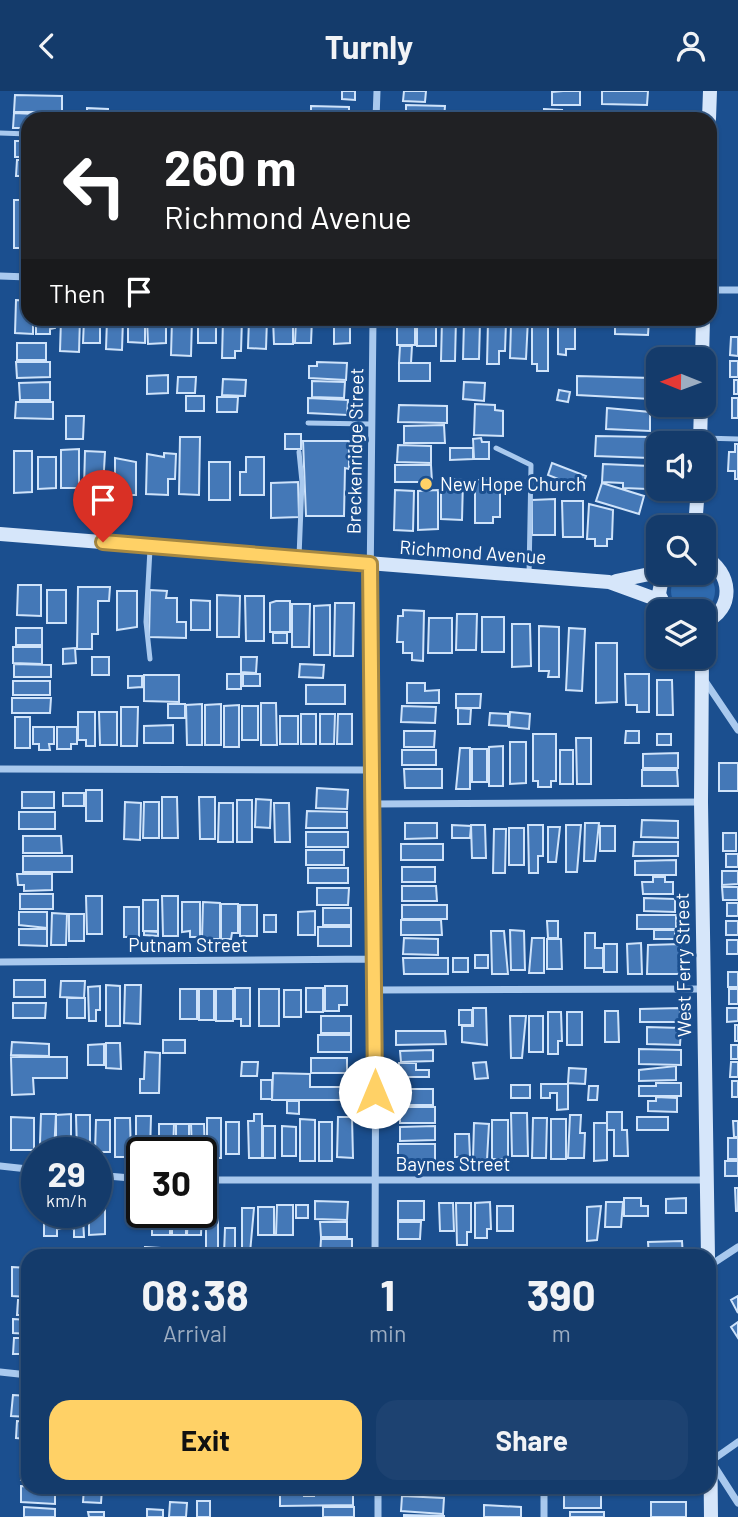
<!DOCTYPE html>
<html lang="en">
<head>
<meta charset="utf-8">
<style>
  :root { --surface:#143b6b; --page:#1d4271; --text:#f1f3f6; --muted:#9dadc1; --line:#33557e; --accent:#ffd166 }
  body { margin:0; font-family:Barlow,sans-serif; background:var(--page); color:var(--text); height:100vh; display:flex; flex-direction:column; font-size:26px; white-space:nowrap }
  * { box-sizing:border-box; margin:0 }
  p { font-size:23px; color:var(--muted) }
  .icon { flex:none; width:38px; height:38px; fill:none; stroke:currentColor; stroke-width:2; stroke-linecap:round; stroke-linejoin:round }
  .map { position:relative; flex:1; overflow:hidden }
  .details { position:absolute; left:21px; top:1158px; width:695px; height:245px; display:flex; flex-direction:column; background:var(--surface); border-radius:21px; box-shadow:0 2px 5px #0004,0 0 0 2px var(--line) }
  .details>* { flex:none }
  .banner { position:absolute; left:21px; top:21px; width:696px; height:214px; border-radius:21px; box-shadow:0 2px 5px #0004,0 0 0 2px var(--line); background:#202124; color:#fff; overflow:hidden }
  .needle { width:46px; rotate:271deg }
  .buttons { position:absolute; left:646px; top:256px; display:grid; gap:14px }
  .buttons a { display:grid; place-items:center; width:70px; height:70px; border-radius:14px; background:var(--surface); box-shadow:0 2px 5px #0004,0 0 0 2px var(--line); font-size:35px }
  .speed { position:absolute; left:21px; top:1046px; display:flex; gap:14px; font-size:35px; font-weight:700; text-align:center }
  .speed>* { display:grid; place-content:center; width:91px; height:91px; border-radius:50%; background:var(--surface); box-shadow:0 2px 5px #0004,0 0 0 2px var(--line); line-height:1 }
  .speed small { font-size:18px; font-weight:400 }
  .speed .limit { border:4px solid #111; border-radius:10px; background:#fff; color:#111 }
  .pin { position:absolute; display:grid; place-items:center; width:60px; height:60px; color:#fff; margin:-72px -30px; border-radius:50% 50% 50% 0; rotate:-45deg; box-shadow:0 0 7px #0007 }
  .pin .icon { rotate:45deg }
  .me { position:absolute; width:77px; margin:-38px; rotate:0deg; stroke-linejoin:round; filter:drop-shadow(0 0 5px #0008) }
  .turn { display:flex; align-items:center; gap:24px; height:147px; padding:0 28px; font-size:32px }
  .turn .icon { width:91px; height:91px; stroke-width:2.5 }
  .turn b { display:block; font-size:49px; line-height:60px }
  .then { display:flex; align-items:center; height:66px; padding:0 28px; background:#0003; gap:14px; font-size:26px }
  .eta { display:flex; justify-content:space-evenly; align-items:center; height:119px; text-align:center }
  .eta b { font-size:42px; font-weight:700; line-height:49px }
  .primary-button { display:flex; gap:14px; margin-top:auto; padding:14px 28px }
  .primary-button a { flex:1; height:80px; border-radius:21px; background:var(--accent); color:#111; font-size:28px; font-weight:700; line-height:80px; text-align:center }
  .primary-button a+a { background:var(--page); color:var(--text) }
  header { display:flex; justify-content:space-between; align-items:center; height:91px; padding:0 28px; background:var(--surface); font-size:32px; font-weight:700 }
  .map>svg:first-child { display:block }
  .green { fill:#2e69ad }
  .building { fill:#4478b7; stroke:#cfe3fa; stroke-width:2 }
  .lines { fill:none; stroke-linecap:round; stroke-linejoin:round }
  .lane { stroke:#a9c9ee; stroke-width:5 }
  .street { stroke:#a9c9ee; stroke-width:7 }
  .secondary { stroke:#d6e6fa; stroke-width:14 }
  .route-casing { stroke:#a68842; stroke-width:18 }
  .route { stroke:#ffd166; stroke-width:12 }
  .poi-dot { fill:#ffd166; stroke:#1b4f8f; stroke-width:2.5 }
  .labels { text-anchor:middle; stroke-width:6; stroke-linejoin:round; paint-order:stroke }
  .street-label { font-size:19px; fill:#fff; stroke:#1b4f8f }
  .poi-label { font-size:19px; fill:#fff; stroke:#1b4f8f; text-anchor:start }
</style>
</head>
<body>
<header><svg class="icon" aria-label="back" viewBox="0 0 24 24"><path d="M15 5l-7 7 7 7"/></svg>Turnly<svg class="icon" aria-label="person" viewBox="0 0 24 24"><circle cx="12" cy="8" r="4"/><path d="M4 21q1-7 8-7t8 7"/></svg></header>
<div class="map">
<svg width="738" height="1426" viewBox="0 0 738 1426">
  <rect width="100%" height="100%" fill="#1b4f8f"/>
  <path class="green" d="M671 500a22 22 0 1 1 44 0a22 22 0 1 1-44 0Z"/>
  <path class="building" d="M342 0H355V9L342 8Z
    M404 0H426L425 11 403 10Z
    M563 0H580V14H552V1Z
    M602 0H648L647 14 602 13Z
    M15 4 62 5V21H14Z
    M406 14 445 15 444 28H406Z
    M311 15 349 16V28L311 27Z
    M87 17 108 18V28H87Z
    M544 18 562 19 561 28H544Z
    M14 22 56 24V28H28V37H13Z
    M111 23 130 24V28H111Z
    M215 25H235V28H215Z
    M614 25 653 27V28H614Z
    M15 50H28V66H15Z
    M17 69H28V85H16Z
    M23 87H28V100H23Z
    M14 109H28V157H14Z
    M16 209 28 210V228H33V243L15 242Z
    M36 228H55V237L50 238V243H36Z
    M61 228H80L79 261 60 260Z
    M84 228H100V252H83Z
    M107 228H123L122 259 106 258Z
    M128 228H145V252L128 251Z
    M147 228H166V252L148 253Z
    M172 228H192L191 265 171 264Z
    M198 228H216V252H198Z
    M223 228H242L241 260H235V267H222Z
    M249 228H267L266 258 248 257Z
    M273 228H293V253H274Z
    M296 228H312L311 252H295Z
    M334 228H350V252L334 253Z
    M397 228H415V254H397Z
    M417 228H436V255H417Z
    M442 228H456L455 270H441Z
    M518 228H528L526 268 510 267 511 232H518Z
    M619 228H649L648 244 615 243V232H619Z
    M532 229H548V280H537V273H532Z
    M464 230 480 231 479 268H463Z
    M488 230 506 231 505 260H499V273H487Z
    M558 233H575V258H566V264L558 263Z
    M731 246H738V265L730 264Z
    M17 252H46V269H17Z
    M400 255H412L411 272H399Z
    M730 270H738V286H730Z
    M16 271H50V286L17 287Z
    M317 271 347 272 346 289 309 287V275H317Z
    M399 272H430V290H399Z
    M168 284V302L147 303V285Z
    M577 285 652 287 651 308 577 304Z
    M178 286H196L195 302H177Z
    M223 288 246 289 245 305 222 304Z
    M734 289H738V303H734Z
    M312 290 345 291 344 307 312 306Z
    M50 291V309H20L19 292Z
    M464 291 485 292 484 310 463 308Z
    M559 299 570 301 568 311 557 309Z
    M186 305H204V320H186Z
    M217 306H238L237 321H217Z
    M308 307 348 309 347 324 308 322Z
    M732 307H738V327H732Z
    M16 311H53V328L15 327Z
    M475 313 495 314V319L503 320V345L474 344Z
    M399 314 447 315V332L398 331Z
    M607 317 650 321V340L606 338Z
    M66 325H84L83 348H66Z
    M444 334 445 352H404V335Z
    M285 343H301V358H285Z
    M596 345 651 346 650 367 595 365Z
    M180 346H200L199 404 179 403Z
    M481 347 482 351H489V368H474L473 348Z
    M303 350H349V378L345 377 344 425H306Z
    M735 353H738V388H735V380H728L729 361H735Z
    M398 354 431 355V372L397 371Z
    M450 357H473V368L450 369Z
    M79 358V397H61V359Z
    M14 360H32V401L14 402Z
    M85 360 105 361 103 397H84Z
    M164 362 176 363 175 388H168V404L146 403 147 363 164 366Z
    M38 366H56V397L38 398Z
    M246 366H264V404H240V381H246Z
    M115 367 136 371V404H115Z
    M209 371H230V409H209Z
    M552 372 586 385 581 397 548 384Z
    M603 373 650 375 648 398 623 397V392L602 391Z
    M395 374H431L432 391H395Z
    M441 388 463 389 462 429 441 428Z
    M475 389H500V426H493V432H475Z
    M298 391 299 426 271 427V392Z
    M602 392 644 405 639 423 596 410Z
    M395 399 414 400 413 440 394 439Z
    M438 399V438L418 439V400Z
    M555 408V444H532V409Z
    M562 410H583V446H563Z
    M589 413 613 419 612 448H607V455H595V448H587Z
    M18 494H41V525L17 524Z
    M78 496H110L109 510H98V543H92V558H77Z
    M47 499H66V532H47Z
    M150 499 167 500 166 507H177V531H186V547L149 546Z
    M117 500H137V536L117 539Z
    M217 504 240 505 239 546H217Z
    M245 505H264V550H246Z
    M191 509 210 510V539H191Z
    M276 510H290V541H270V512Z
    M335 512H354L353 565H334Z
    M292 513H310L309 556H292Z
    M330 514V564H314V515Z
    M403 519 424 520 423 570 412 569V562H403V551H397L398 525H403Z
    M457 523H477L476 559H456Z
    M482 526H504V561H482Z
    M429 527H452V562H428Z
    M512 533H530L531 575 512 576Z
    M539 535 559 536V586H548L549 580H539Z
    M16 537H42V554H16Z
    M569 537 585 538 582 600 566 599Z
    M273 542H287V552H273Z
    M596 552H617V611L596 612Z
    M13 556H42V573L13 572Z
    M75 557 76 572 63 573V558Z
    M92 566H109V584H92Z
    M241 566H257L256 582 241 581Z
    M14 573 51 574V586H14Z
    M300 573 324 574 323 587 299 586Z
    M227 583H241V598H227Z
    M243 583H260V595H243Z
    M625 583H649V621H637V614H626Z
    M144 584H179V611L144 610Z
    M128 585H142V596L128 597Z
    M657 589H672L673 624H657Z
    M13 590H50V604H13Z
    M407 592H425V600L439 599V612H407Z
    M306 594H345V613H306Z
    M456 603H481L480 617H456Z
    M12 607H51L50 622H12Z
    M261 612H276L277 654H261Z
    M168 613H185V627H168Z
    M202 613V654H187L186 614Z
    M221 613V654H205V614Z
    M239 614V656H224V615Z
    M242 615H258V649H242Z
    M402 615 436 616 435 632 401 631Z
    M121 616H138L137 655H121Z
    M458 617 471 618 470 633H458Z
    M78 621H95V655H86V649H78Z
    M99 621H117V654H100Z
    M510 621 530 623 529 638 509 636Z
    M490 622 508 623V635L489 634Z
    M301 623H316V653H301Z
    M320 623H335L334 653H320Z
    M338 623H352V653H337Z
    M280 625H298V653H280Z
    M15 626H30V657H15Z
    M173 634V652H144V635Z
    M33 636H54V653H49L50 659H39V653H33Z
    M57 636H77V653H71V658H57Z
    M404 640H435L434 656H404Z
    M626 640H639V652H625Z
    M533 643H556V690H551V696H538V690H533Z
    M657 643H671V654H657Z
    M576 647H591V693H577Z
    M510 651H526V692L510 693Z
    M503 655V695H489V656Z
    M460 657H470V698H456Z
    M472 658H487V691H472Z
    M402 659H436V674H402Z
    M560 659H573V693H560Z
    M678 662V677H643V663Z
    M719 672H738V700H719Z
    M404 678H442V697H405Z
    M642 679H677L678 695H642Z
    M317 697 348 699 347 718 316 717Z
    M86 699H102V730H86Z
    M22 701H54V717H22Z
    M63 702H84V715H63Z
    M162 706H177L178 747H162Z
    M199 706H215V748H200Z
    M256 708 271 709 270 737 255 736Z
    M237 709H252V751H237Z
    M125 711 141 712 140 749 124 748Z
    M144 711H159V747H143Z
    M219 712H233V751H218Z
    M274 712H289L290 751H275Z
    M307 720 347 721V737H306Z
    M19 721H55V738H19Z
    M642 729 678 730V747L641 746Z
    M405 732H437V747L405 748Z
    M585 732H599L595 770H584Z
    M452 734 471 735 470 747H452Z
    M471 734H485L486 767H472Z
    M528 734H543V765H538V782H529Z
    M566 734H581L577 781H566Z
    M600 735H615V760H600Z
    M548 736H560L556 771H548Z
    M509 737H524V774H509Z
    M494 738H506L505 782H493Z
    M306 741H348V756H306Z
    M723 742H736V760H723Z
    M23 745H61L62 762H23Z
    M634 751H678V765H633Z
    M401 753H443V769H401Z
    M306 759H344V774H306Z
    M726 763H738V776H726Z
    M23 765H72V781H23Z
    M676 769V784H635V770Z
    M402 776H435V791H402Z
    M308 777H348V792H308Z
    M722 780H738V793L722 794Z
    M17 783H52V799L24 800V794H18Z
    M653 786H665V791H673V803H643L642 791H653Z
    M402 795H436L437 810H402Z
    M722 796H738V809H723Z
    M317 797H349L348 814H317Z
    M20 803H53V818H20Z
    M86 805H102V843H87Z
    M162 805H178V845H163Z
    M644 807 675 808V821L644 820Z
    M143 809H158V840H143Z
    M182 811H200V846H190V840L182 841Z
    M203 811 220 812V848H202Z
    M727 812H738V825H727Z
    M221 813H238V842H232L231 848H221Z
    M240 814H257V845H240Z
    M402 814H447V828H402Z
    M124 816H139V846H124Z
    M323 817H351V834H323Z
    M315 820V844H298V821Z
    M19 821H47V837L19 834Z
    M52 822 67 823 66 854H51Z
    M69 823H84V850H69Z
    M264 824H276V841H264Z
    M637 824H676V838H637Z
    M401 829H441L442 844H401Z
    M547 830H558V847H548Z
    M726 830H738V844H726Z
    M318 836H351V855H318Z
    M19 838H47V855L19 854Z
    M510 839 524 840 525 879H511Z
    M654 839H675V848H654Z
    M144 840 158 841V845L144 844Z
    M491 840H504L508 883H492Z
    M585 842H595V857H603V877H585Z
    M404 847 438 848V864L403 863Z
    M532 847H544V882H529Z
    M547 848H561L562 878H547Z
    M727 849H738V863H727Z
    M641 852 642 883H628L627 853Z
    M604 853H617V881H604Z
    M681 853V883H647L648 854Z
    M475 864H488V877H475Z
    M403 867H448V883H404Z
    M453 867H468V881H453Z
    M728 881H738V896H728Z
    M14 889H45V906H14Z
    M61 890H85L84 907 60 906Z
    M106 894 120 895V935H106Z
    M125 894H141L140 933 124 932Z
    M100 895V919H96V930H89L88 896Z
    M325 895H347V914H339V920H325Z
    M235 897H250V935H241V928H235Z
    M306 897H323V921H306Z
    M180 898H197V928H180Z
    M199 898H214V929H199Z
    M216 898H233V930H216Z
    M259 898H279V935H259Z
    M729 898H738V913H729Z
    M284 899H301V926H284Z
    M67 907H85V927H67Z
    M13 912H46L45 927H13Z
    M473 917H486L487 954 462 951V935H473Z
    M680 917V931H640V918Z
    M727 917H738V930L727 931Z
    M459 919H472V934H459Z
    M605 920H618L619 951H605Z
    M548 921H561L562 950H558V963H548Z
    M567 921H582V954H567Z
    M321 925H351V942H321Z
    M510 925H526L522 967H511Z
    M529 925H543V961H529Z
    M735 934H738V950H735Z
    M647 936 681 937 680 954 647 953Z
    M396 940H445L446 953 396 954Z
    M318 944H351V961H318Z
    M163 949H185V962H163Z
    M12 951 49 953V965L11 964Z
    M106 952H120L121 978 106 977Z
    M104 953V974H88V954Z
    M731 954H738V968H731Z
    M639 958 681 959V974L639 973Z
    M433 959V970L401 971 400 960Z
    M145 961 160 962 159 1002H140V988H144Z
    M11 966H67V987H33L34 1003 12 1004Z
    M311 967H347V982H311Z
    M242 971H258L257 985H241Z
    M486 971 488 987 475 988 473 972Z
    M731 971H738V986H730Z
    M399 972H416V979H429V986H399Z
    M676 975V989L639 990V979Z
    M569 977 586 978 585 993 568 992Z
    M273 982 310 983V996H350V1009H272Z
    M261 989H272V1008H261Z
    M732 990H738V1006H732Z
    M656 992H681V1005H639V995H656Z
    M541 993H568V1018L557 1019V1002H550V1007H541Z
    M511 994H530V1007H511Z
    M589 995H598L597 1009H588Z
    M400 998H433V1014H400Z
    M656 1006 677 1007V1021L648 1020V1010H656Z
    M287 1010H299V1023L287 1022Z
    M400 1016H435V1032H400Z
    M607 1021H622V1039H627L628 1065H614V1039H607Z
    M511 1022H527L528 1065H512Z
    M41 1023H56L54 1061H44L45 1052H40Z
    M71 1023V1058H56V1024Z
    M254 1023H262V1067H249L248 1030H254Z
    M76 1024H90V1061H77Z
    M570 1024H581L580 1042H585L584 1067H568Z
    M136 1025H151L150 1062H136Z
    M11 1026 34 1027V1059H11Z
    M338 1026H352L353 1067 337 1066Z
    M637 1026H668V1039H637Z
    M115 1027H130L131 1066H115Z
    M207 1027H221V1067H207Z
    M533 1027H547L546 1067H532Z
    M300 1028 315 1029V1070H300Z
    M551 1028H566V1068H551Z
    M96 1029H110V1061H95Z
    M492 1029H508V1068H492Z
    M733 1030H738V1046H734Z
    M226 1031H239V1063H226Z
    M319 1031H332V1070H319Z
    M474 1032 489 1033 487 1069 473 1068Z
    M594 1032H607V1069L594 1070Z
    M159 1033H174L173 1062H159Z
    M176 1033H189V1062H176Z
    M191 1033H204L205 1064 192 1062Z
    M263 1035H275V1067H263Z
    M282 1035 296 1036V1065H282Z
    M435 1035V1049L400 1050V1036Z
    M455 1043H469L470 1066H455Z
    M728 1047H738V1068H728Z
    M398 1053H435V1069L398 1070Z
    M725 1070H738V1085H725Z
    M735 1097H738V1120H736Z
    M624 1107H641V1115H648V1125H624Z
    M686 1107V1122H666V1108Z
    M105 1110V1143L89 1144V1122H96V1111Z
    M315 1110 348 1111 347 1129 315 1128Z
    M398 1110H424V1129H398Z
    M490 1111 491 1138H487V1147H475V1112Z
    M606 1111H623L621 1136H605Z
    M439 1112H453L454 1140H440Z
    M456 1112H471V1141H467V1154H457Z
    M277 1114H293V1144H276Z
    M296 1114H308V1127H296Z
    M497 1115H513V1140H497Z
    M601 1115 597 1149 587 1150V1116Z
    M258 1116H274V1144H258Z
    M202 1117 201 1144H187L188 1122H201Z
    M206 1117H218V1158H206Z
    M242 1117H254L250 1162H242Z
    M44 1122H73V1138H57V1145H44Z
    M74 1122H87V1127H83L84 1146H74Z
    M152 1122H170V1144H152Z
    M172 1122H186V1144H172Z
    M320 1131H347V1146H321Z
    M398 1131H421L420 1148H398Z
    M225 1137H235V1163H224Z
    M321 1148H352V1165H320Z
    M682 1150 683 1166H649L648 1151Z
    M145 1156 160 1157V1166H145Z
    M426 1158H453V1166H426Z
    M476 1160 497 1161V1166H476Z
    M12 1176 28 1177V1206L12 1205Z
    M738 1205V1222L731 1209Z
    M18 1209 28 1210V1224H17Z
    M13 1228 28 1229V1243L13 1242Z
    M738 1231V1247L731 1236Z
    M14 1247H28V1263H13Z
    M13 1304 28 1305V1326L11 1325Z
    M17 1330 28 1331V1348L16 1347Z
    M22 1351 28 1352V1369L22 1368Z
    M22 1373H28V1389H21Z
    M21 1395 55 1396V1413L21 1411Z
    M127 1396H143L142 1401 127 1400Z
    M280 1396H304V1405H314V1401L353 1400V1414L280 1415Z
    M404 1396H443V1404L404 1403Z
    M84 1397 102 1398 101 1412 83 1411Z
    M564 1402H601V1417H564Z
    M402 1405 444 1407 443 1423 401 1420Z
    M197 1410H210V1426H197Z
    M170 1411 187 1412 186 1426H169Z
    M651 1411H686V1426H651Z
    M484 1414 521 1416V1426H484Z
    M24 1416 55 1418V1426H24Z
    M323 1416H354V1426H323Z
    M147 1418 163 1419V1426H147Z
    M88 1421H104V1426H89Z
    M570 1421H604V1426H570Z
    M404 1424 444 1425V1426H404Z"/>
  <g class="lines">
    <path class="lane" d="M0 42 28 43
      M308 332 370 333
      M703 347 738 348
      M496 357 531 374 529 485
      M299 361 302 391 299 466
      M150 568 146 531 150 458"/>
    <path class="street" d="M376 28 377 0
      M0 185 28 186
      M710 199H738
      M373 228 370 497 376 868 375 1166
      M705 590 738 639
      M0 678 373 679
      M373 713 701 711
      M0 871 376 868
      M376 899 702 898
      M0 1075 37 1079
      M96 1084 142 1088
      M201 1089H705
      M709 1175 738 1156
      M0 1281 28 1284
      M738 1351 711 1370 738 1412
      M378 1396V1426
      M544 1396V1426"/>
    <path class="secondary" d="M709 28 710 0
      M702 268 703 228
      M700 352 701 313
      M695 436 698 397
      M0 443 609 491 661 510
      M704 450 709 469
      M704 466C732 480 736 519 704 531
      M663 481 659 503 667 520
      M616 490 659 481
      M704 556 709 529
      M702 565 701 711 708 1166
      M709 1232 711 1426"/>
  </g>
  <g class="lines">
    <g class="route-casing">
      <path id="route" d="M103 451 370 473 375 1001"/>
    </g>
    <use href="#route" class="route"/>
  </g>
  <circle class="poi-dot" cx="426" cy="393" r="7"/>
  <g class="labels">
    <g class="street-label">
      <text transform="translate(355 360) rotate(-89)" y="7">Breckenridge Street</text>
      <text transform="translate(473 461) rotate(4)" y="7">Richmond Avenue</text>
      <text x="188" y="861">Putnam Street</text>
      <text transform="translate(683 874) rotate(-91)" y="7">West Ferry Street</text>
      <text x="453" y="1080">Baynes Street</text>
    </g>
    <g class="poi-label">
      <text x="440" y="400">New Hope Church</text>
    </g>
  </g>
</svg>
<div class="buttons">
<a><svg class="needle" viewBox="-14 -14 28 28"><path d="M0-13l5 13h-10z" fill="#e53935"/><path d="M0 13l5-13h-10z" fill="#9dadc1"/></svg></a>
<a><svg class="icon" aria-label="sound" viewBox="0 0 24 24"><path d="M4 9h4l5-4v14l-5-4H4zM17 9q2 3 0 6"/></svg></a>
<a><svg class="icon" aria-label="search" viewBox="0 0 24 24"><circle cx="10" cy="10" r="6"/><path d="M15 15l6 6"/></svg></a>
<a><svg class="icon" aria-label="layers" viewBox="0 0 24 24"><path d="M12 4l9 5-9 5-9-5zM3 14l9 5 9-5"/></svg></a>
</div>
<div class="speed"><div>29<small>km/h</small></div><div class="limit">30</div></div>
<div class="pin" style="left:103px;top:451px;background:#d93025"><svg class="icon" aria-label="arrive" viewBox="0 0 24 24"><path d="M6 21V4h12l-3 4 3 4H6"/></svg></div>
<svg class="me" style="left:375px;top:1001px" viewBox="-20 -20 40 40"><circle r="19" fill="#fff"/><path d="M0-13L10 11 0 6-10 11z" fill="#ffd166"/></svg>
<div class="banner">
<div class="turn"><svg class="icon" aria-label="left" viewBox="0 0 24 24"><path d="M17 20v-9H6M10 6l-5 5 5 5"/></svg><div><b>260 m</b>Richmond Avenue</div></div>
<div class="then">Then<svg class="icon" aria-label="arrive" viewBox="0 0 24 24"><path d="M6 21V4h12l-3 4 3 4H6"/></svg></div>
</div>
<section class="details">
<div class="eta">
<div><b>08:38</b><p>Arrival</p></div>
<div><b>1</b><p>min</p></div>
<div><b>390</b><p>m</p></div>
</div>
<div class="primary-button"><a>Exit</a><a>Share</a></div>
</section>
</div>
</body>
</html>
